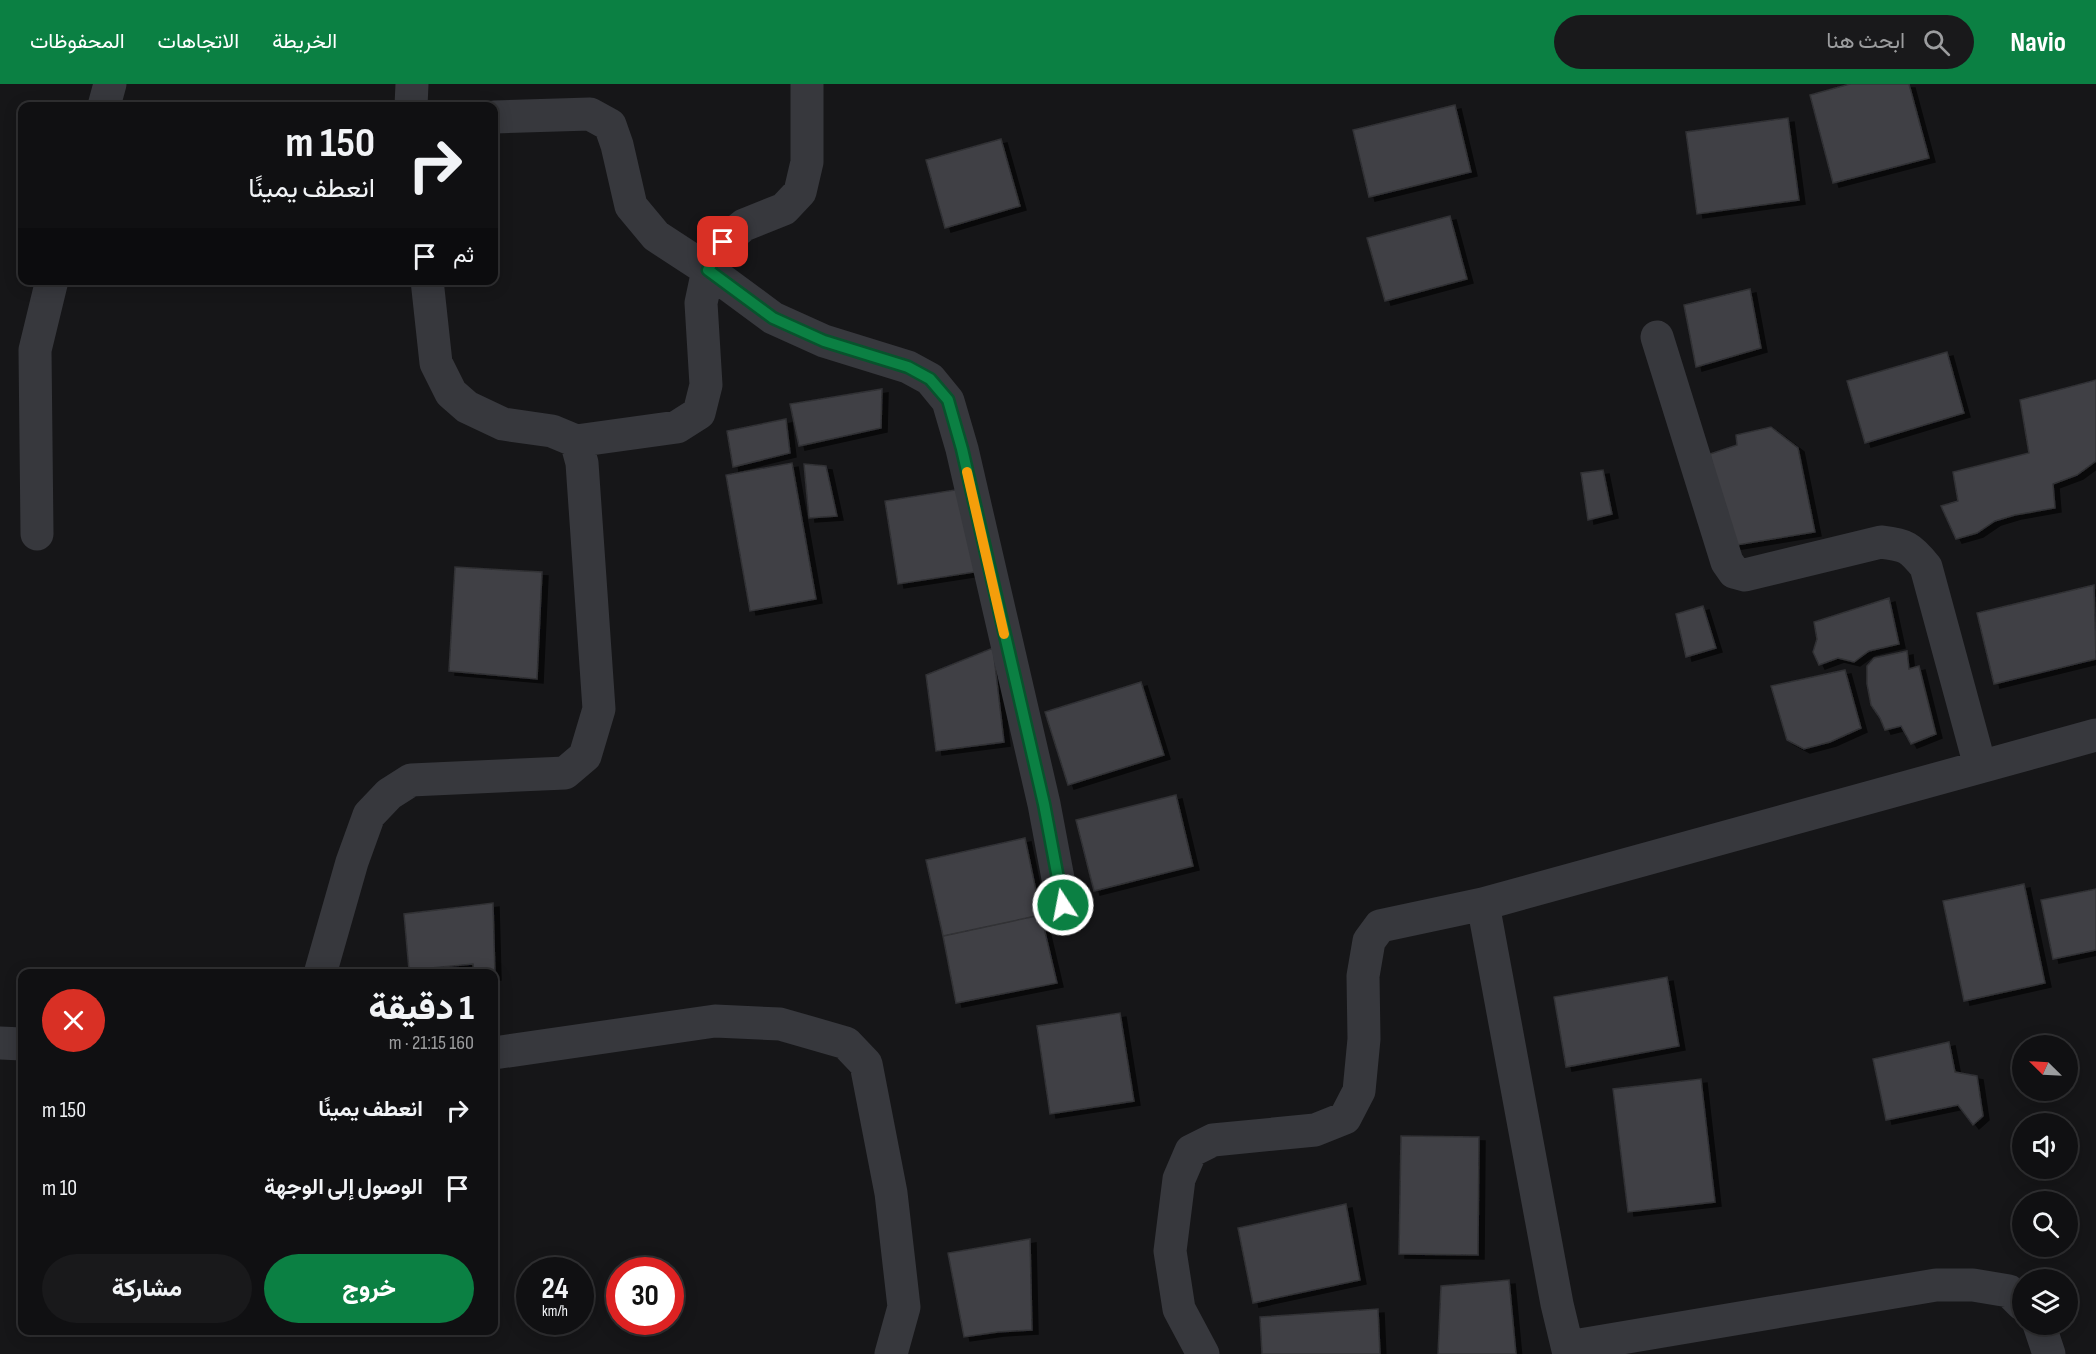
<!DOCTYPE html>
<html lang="ar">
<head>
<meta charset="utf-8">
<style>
  :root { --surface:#101012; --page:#19191b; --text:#f1f3f6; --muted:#9c9d9f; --line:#303032; --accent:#0b8043 }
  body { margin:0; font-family:"Sofia Sans Condensed",Vazirmatn,sans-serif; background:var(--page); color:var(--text); direction:rtl; height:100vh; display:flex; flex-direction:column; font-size:22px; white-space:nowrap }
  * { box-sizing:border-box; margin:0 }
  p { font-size:20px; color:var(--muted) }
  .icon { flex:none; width:33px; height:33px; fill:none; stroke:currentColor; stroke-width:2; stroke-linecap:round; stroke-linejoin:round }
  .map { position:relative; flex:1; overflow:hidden; direction:ltr }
  .side { position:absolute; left:18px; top:885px; width:480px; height:366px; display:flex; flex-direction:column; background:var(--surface); border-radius:12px; box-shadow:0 3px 15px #0003,0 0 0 2px var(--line); direction:rtl }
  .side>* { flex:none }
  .guide { position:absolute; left:18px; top:18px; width:480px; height:183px; border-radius:12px; box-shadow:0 3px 15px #0003,0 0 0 2px var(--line); direction:rtl; background:#101012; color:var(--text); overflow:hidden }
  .needle { width:39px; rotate:294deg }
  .tools { position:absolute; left:2012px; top:951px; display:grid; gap:12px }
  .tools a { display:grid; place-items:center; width:66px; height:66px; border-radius:50%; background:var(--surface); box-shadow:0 3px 15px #0003,0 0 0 2px var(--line); font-size:30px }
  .speed { position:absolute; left:516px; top:1173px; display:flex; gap:12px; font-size:30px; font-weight:700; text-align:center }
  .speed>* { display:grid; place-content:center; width:78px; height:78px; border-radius:50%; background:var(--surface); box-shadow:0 3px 15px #0003,0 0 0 2px var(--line); line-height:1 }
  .speed small { font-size:15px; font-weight:400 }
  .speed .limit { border:9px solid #d22; background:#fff; color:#111 }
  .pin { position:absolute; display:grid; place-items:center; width:51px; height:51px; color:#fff; margin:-26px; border-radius:12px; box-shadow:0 3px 9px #0006 }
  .me { position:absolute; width:66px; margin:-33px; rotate:349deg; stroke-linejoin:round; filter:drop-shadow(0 0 4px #0008) }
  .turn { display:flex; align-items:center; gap:21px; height:126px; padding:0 24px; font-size:27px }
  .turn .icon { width:78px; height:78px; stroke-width:2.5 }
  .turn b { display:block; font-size:42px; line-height:51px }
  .then { display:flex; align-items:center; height:57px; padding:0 24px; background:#0003; gap:12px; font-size:22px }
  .round { display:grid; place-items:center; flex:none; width:63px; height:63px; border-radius:32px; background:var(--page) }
  .summary { display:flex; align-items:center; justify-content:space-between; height:102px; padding:0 24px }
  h1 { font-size:36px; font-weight:800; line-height:45px }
  .button { display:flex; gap:12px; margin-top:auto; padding:12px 24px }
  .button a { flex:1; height:69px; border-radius:36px; background:var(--accent); color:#fff; font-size:24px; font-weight:800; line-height:69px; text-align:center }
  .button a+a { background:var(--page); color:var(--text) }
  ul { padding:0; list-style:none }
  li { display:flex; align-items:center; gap:18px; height:78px; padding:0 24px }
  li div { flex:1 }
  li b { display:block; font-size:22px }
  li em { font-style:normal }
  header { display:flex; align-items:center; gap:36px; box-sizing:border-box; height:84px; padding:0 30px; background:var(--accent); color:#fff }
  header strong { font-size:28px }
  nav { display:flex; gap:33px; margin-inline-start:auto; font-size:21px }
  .search { width:420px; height:54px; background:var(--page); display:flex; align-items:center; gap:15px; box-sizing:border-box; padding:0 21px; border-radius:33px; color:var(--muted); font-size:22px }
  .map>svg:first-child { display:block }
  .building { fill:#404145; stroke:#303034; stroke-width:1.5; filter:url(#shadow) }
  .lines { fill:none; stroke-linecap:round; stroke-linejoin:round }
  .minor { stroke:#37383d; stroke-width:33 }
  .route-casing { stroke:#07532c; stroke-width:15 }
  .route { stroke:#0b8043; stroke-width:10 }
  .slow { stroke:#f59e0b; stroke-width:10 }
</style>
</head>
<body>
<header>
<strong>Navio</strong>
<div class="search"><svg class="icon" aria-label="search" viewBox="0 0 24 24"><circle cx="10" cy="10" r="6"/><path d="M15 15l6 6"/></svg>ابحث هنا</div>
<nav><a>الخريطة</a><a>الاتجاهات</a><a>المحفوظات</a></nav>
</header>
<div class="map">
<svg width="2096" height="1270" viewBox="0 0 2096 1270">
  <defs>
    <filter id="shadow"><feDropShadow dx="6" dy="4" stdDeviation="0" flood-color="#0009"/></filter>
  </defs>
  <rect width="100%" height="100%" fill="#161618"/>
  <path class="building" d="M1850 0H1909L1929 74 1833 99 1810 11Z
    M1455 21 1471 88 1369 113 1353 46Z
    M1788 34 1799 116 1697 130 1686 48Z
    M1001 55 1020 122 945 144 926 76Z
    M1450 132 1467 195 1385 217 1367 154Z
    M1750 205 1761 264 1696 283 1684 221Z
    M1947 268 1964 329 1865 359 1847 297Z
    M2096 296V377L2077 391 2053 400 2055 424 2015 431 1995 437 1977 449 1956 455 1941 422 1958 417 1953 388 2029 369 2020 316Z
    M882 305 881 344 799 362 790 320Z
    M786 335 790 369 733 383 727 347Z
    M1771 343 1798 364 1815 448 1731 462 1710 370 1737 361 1736 351Z
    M792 379 816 515 750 527 726 391Z
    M804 380 826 382 837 432 809 434Z
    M1603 386 1612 430 1588 436 1581 389Z
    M961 405 975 488 898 500 885 417Z
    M455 483 542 488 537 595 449 587Z
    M2094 501 2096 575 1994 600 1977 529Z
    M1889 514 1899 560 1869 567 1854 578 1838 574 1819 581 1813 568 1817 555 1814 538Z
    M1703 522 1716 564 1686 573 1676 530Z
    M993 564 1004 658 936 667 926 591Z
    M1907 567 1909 585 1919 582 1936 650 1911 660 1901 642 1885 646 1880 634 1871 621 1867 600V582L1874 574Z
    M1845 586 1861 644 1830 658 1804 665 1787 656 1771 602Z
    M1141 598 1164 671 1068 701 1045 628Z
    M1176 711 1193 782 1094 807 1076 736Z
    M1025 754 1041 831 943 852 926 776Z
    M2024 800 2045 899 1964 917 1943 817Z
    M2096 805V866L2053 875 2041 816Z
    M493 819 495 892H494V890H474L473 880 409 886 404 830Z
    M1041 831 1057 899 956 919 943 852Z
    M1667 893 1679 962 1566 983 1554 913Z
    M1120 929 1134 1017 1050 1030 1037 942Z
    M1949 958 1955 988 1977 992 1983 1032 1973 1041 1958 1021 1886 1036 1873 975Z
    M1701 995 1715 1118 1628 1128 1613 1005Z
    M1401 1052 1479 1053 1478 1171 1399 1170Z
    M1346 1120 1360 1196 1253 1219 1238 1144Z
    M1030 1155 1032 1246 998 1248 964 1253 948 1169Z
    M1509 1196 1516 1270H1438L1441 1202Z
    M1378 1225 1380 1270H1262L1260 1233Z"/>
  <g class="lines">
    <path class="minor" d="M104 22 110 0
      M411 22 412 0
      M494 33 590 30 610 41 617 61 631 122 656 152 708 186 773 234 824 257 908 283 930 295 948 317 962 365 1044 720 1063 821
      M1657 253 1727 478 1734 488 1745 491 1881 458C1906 461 1910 463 1926 483L1980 682
      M576 357 677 343 699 329 706 301 701 219 708 186 723 158 744 141 784 125 800 108 807 78V0
      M37 450 35 266 52 196
      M1483 820 1557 1220 1569 1270
      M320 890 352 778 369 731 389 710 411 696 565 689 585 672 599 625 582 379 576 357 552 347 503 340 467 323 451 309 436 279 427 196
      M0 959 22 960
      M494 969 715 937 780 940 846 959 866 980 891 1109 904 1223 891 1270
      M2039 1240 2049 1270
      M1568 1263 1936 1201H1973L2009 1207 2022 1220
      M1203 1270 1179 1225 1170 1167 1179 1095 1191 1067 1213 1056 1315 1046 1345 1034 1359 1007 1364 955 1363 892 1369 857 1380 842 1483 820 2096 651"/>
  </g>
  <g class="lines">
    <g class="route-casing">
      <path id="route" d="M723 158 708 186 773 234 824 257 908 283 930 295 948 316 962 365 1044 720 1063 821"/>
    </g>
    <use href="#route" class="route"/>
    <path class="slow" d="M967 388 1004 550"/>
  </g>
</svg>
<div class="tools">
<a><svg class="needle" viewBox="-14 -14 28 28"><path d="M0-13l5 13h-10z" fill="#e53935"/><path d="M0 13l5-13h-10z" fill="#9c9d9f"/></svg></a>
<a><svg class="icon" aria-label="sound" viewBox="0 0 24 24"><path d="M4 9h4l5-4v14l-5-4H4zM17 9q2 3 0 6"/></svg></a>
<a><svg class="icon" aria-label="search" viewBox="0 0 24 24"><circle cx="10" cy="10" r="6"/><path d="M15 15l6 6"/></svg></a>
<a><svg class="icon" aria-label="layers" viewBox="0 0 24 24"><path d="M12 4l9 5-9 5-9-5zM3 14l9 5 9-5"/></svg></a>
</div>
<div class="speed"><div>24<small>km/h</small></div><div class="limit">30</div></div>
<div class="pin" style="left:723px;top:158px;background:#d93025"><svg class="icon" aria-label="arrive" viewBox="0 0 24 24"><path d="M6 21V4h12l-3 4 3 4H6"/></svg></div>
<svg class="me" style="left:1063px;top:821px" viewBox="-20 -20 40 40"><circle r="17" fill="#0b8043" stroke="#fff" stroke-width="3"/><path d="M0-11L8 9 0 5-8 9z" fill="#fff"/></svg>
<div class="guide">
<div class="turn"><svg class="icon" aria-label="right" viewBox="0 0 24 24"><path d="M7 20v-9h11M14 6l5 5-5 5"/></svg><div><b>150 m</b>انعطف يمينًا</div></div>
<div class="then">ثم<svg class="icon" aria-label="arrive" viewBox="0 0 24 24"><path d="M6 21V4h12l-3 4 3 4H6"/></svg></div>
</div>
<section class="side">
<div class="summary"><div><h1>1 دقيقة</h1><p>160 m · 21:15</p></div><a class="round" style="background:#d93025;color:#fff"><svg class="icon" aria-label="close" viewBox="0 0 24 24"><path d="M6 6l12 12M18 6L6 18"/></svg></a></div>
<ul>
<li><svg class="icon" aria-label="right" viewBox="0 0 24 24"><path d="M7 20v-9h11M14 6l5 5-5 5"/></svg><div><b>انعطف يمينًا</b></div><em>150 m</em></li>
<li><svg class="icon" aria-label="arrive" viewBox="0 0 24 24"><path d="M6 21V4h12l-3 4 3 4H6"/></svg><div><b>الوصول إلى الوجهة</b></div><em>10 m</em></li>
</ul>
<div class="button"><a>خروج</a><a>مشاركة</a></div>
</section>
</div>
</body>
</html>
